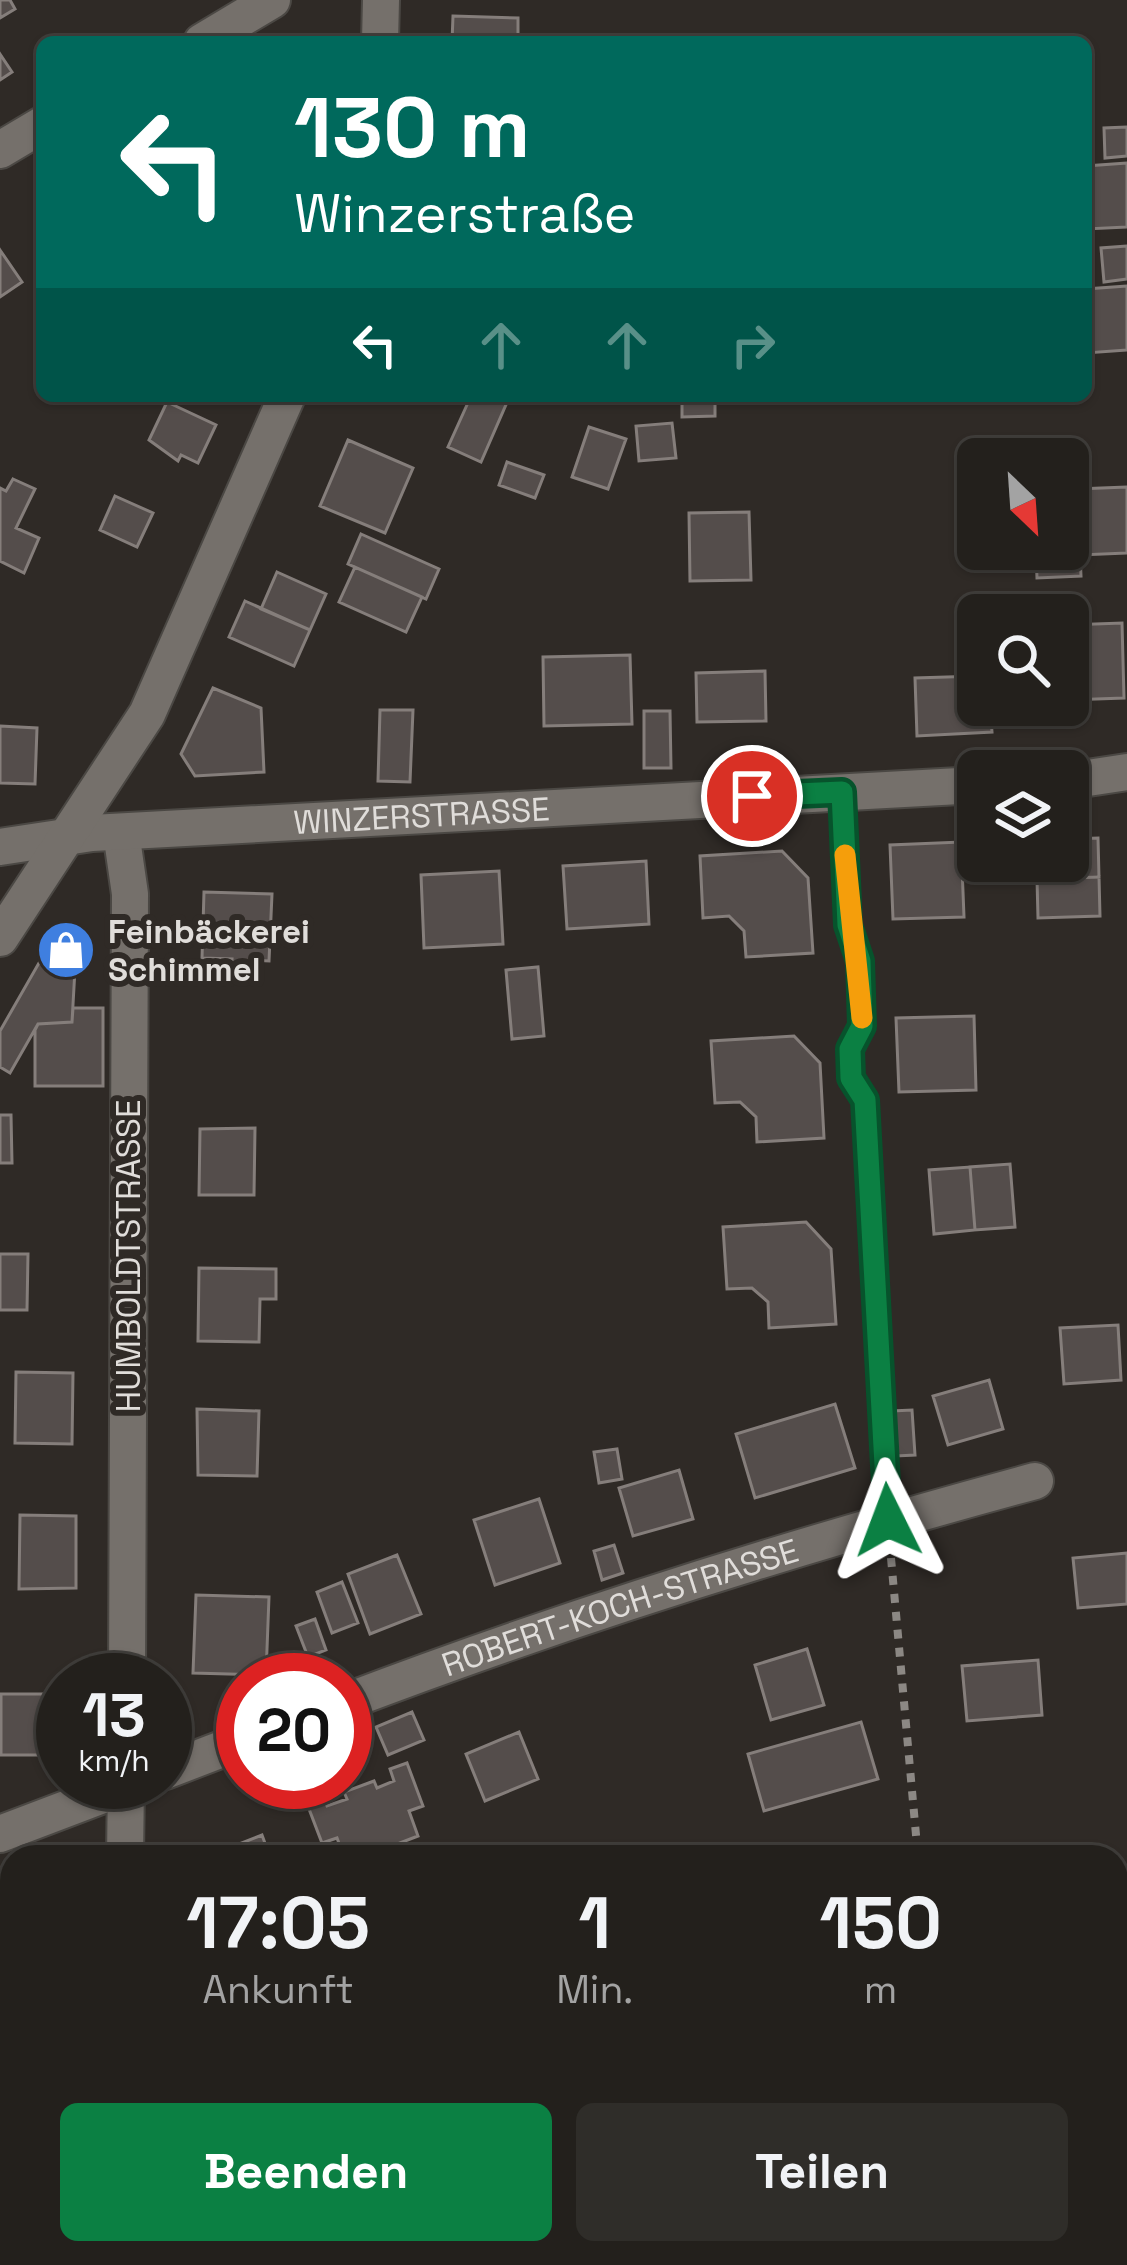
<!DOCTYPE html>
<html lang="de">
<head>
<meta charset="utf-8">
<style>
  :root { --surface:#23201c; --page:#2f2d29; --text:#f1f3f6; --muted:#a3a3a3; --line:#403e3b; --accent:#0b8043 }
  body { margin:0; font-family:"Space Grotesk",sans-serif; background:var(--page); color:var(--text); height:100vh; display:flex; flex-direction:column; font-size:45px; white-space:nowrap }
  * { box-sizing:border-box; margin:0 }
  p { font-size:39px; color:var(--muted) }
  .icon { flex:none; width:66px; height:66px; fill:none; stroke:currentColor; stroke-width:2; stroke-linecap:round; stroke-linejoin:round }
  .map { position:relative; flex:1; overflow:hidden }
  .drawer { position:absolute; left:0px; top:1845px; width:1128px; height:420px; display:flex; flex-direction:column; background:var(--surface); border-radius:36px 36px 0 0; box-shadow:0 3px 9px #0004,0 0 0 3px var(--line) }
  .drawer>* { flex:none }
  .hud { position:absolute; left:36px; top:36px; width:1056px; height:366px; border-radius:18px; box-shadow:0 3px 9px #0004,0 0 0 3px var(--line); background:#00695c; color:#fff; overflow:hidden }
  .needle { width:78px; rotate:155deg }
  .fabs { position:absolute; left:957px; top:438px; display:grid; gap:24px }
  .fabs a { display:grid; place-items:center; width:132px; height:132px; border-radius:18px; background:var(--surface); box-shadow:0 3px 9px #0004,0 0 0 3px var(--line); font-size:60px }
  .speed { position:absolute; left:36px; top:1653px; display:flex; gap:24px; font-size:60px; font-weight:700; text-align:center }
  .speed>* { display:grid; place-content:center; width:156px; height:156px; border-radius:50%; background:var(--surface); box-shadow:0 3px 9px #0004,0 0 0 3px var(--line); line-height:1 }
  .speed small { font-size:30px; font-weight:400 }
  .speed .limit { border:18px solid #d22; background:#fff; color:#111 }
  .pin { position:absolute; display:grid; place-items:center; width:102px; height:102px; color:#fff; margin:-51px; border:6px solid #fff; border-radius:50%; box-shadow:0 3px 12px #0007 }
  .me { position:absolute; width:132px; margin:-66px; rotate:357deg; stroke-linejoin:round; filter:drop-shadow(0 0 9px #0008) }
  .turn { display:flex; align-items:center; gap:42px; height:252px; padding:0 60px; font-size:54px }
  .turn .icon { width:156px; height:156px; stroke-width:2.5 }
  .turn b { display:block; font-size:84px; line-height:102px }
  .lanes { display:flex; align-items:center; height:114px; padding:0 60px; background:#0003; justify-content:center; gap:60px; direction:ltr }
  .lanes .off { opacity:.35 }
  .eta { display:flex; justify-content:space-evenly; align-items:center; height:204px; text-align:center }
  .eta b { font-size:72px; font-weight:800; line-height:84px }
  .cta { display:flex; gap:24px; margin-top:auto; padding:24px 60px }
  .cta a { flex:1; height:138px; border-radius:18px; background:var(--accent); color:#fff; font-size:48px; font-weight:800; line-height:138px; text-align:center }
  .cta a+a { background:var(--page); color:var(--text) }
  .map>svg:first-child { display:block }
  .building { fill:#544d4b; stroke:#857e7b; stroke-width:3 }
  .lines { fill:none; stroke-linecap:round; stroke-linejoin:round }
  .lane-casing { stroke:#4b4844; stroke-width:26 }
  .street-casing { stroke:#4b4844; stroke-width:40 }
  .path { stroke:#8c8884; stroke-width:8; stroke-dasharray:9 9; stroke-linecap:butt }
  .lane { stroke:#75706b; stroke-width:21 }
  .street { stroke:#75706b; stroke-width:36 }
  .route-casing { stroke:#07532c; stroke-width:30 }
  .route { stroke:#0b8043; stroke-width:21 }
  .slow { stroke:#f59e0b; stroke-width:21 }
  .labels { text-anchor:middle; stroke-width:12; stroke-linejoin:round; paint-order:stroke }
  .street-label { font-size:33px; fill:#e0ddda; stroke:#2f2a26 }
  .poi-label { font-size:33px; font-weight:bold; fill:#e0ddda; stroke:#2f2a26; text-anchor:start }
</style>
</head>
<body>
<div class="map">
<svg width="1127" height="2265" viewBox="0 0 1127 2265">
  <rect width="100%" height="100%" fill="#2f2a26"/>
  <path class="building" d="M0 0H10L15 9 0 18Z
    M453 16 518 18V42H452Z
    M0 54 12 72 0 80Z
    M1127 127V156L1105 158 1104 128Z
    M1127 163V227L1086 229V166Z
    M1127 246V279L1104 282 1101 248Z
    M0 250 22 282 0 297Z
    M1127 286V350L1086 353V289Z
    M471 396 508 400 481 462 448 447Z
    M715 398V416L682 417V399Z
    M167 402 216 425 198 463 181 455 178 461 149 440Z
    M672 423 676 458 639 461 636 426Z
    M589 427 626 439 608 489 572 477Z
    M348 440 413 468 385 533 320 506Z
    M507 462 544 475 535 498 499 485Z
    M13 479 35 489 16 528 39 538 24 573 0 561V488L6 491Z
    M1127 487V553L1080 555 1077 489Z
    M115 496 153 513 137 547 100 530Z
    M749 512 751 580 690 581 689 513Z
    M361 534 439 569 426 599 348 564Z
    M1080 551 1081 576 1037 578 1036 553Z
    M355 567 422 597 406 632 339 602Z
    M277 572 326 594 310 630 261 609Z
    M245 601 310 630 294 666 229 637Z
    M1122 623 1124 698 1068 700V625Z
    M630 655 632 724 544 726 543 657Z
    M765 671 766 721 697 722 696 673Z
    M978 676V705H990L992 732 917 736 915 678Z
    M213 688 261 708 264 772 195 776 181 754Z
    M380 710H413L410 782 378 781Z
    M644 711H670L671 768H644Z
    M0 726 37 728 35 784 0 783Z
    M1098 838 1099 877 1037 879V861H1068V839Z
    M961 842 964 917 893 919 890 845Z
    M782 851 808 878 813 953 746 957 744 931 729 916 703 918 700 856Z
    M646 861 649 924 567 929 563 866Z
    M499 871 503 944 424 948 421 875Z
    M1099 877 1100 916 1038 918 1037 879Z
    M204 892 272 894 269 961 250 960V973H231L232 959 202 958Z
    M59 928 77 934 72 1022 38 1024 10 1073 0 1067V1031Z
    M538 967 544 1036 512 1039 506 970Z
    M73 1008H103V1086H35V1030L38 1024 72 1022Z
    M974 1016 976 1090 899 1092 896 1018Z
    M794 1036 820 1063 824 1138 757 1142 756 1117 740 1102 715 1103 711 1041Z
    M0 1115H11L12 1163H0Z
    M255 1128 254 1195H199L200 1129Z
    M1010 1164 1015 1227 975 1230 970 1167Z
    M970 1167 975 1230 934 1234 929 1170Z
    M806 1222 831 1249 836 1324 769 1328 768 1302 752 1288 727 1289 723 1227Z
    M0 1254H28L27 1310H0Z
    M199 1268 276 1269V1299H260L259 1342 198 1341Z
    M1118 1325 1121 1380 1064 1384 1060 1328Z
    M16 1372 73 1373 72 1444 15 1443Z
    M989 1380 1003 1429 948 1445 933 1396Z
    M835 1404 855 1468 755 1498 736 1434Z
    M197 1409 259 1411 257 1476 198 1475Z
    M912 1410 915 1455 896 1456 892 1411Z
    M617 1449 622 1479 599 1483 594 1452Z
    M679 1470 693 1519 633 1536 619 1488Z
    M539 1499 560 1563 495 1585 474 1520Z
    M20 1515 76 1516V1588L19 1589Z
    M614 1545 623 1573 602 1580 594 1551Z
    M1127 1553V1604L1078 1608 1073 1558Z
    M397 1555 421 1614 370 1634 348 1574Z
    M342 1582 358 1623 332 1633 317 1592Z
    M196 1595 269 1597 266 1675 193 1673Z
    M315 1619 326 1650 308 1657 296 1626Z
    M807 1649 824 1705 771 1720 755 1665Z
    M1038 1660 1042 1715 967 1721 962 1666Z
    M1 1694H63V1755H1Z
    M412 1712 424 1740 388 1755 376 1727Z
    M861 1722 878 1779 764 1811 748 1754Z
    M519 1732 538 1779 485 1801 466 1754Z
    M407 1763 423 1806 409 1811 418 1836 397 1844 401 1852 344 1857 337 1838 322 1843 306 1801 322 1795 327 1806 347 1799 344 1792 374 1781 377 1788 394 1781 390 1769Z
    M262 1835 270 1857H206Z
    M5 1916H12V1964H4Z
    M1127 2025V2073H1116V2026Z
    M0 2087H12V2141L0 2140Z
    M0 2195H12V2249H0Z
    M642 2253H684L688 2265H608Z
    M797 2253H821L822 2256 800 2264Z"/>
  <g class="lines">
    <g class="lane-casing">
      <path id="lane" d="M842 792 848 925 860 961 863 1026 851 1049V1078L865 1100 888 1520"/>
    </g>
    <g class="street-casing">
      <g id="street">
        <path d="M202 42 272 0"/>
        <path d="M380 42 381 0"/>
        <path d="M0 150 42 125"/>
        <path d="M1068 781 1127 772"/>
        <path d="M121 832 130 894 127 1680"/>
        <path id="s1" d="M0 847 92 833 978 785"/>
        <path d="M0 938 147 714 287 396"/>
        <path id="s2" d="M345 1702C571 1616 802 1544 1035 1481"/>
        <path d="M165 1771 243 1741"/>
        <path d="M0 1834 137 1782"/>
        <path d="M125 1857 126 1782"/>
        <path d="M1116 2181 1127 2176"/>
        <path d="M1039 2253 1041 2265"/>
        <path d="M120 2265V2253"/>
        <path d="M933 2265 961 2253"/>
      </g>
    </g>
    <path class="path" d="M891 1558 918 1857"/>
    <use href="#lane" class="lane"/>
    <use href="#street" class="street"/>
  </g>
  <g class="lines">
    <g class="route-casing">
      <path id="route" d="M752 796 842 792 848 925 860 961 862 1026 850 1049 851 1078 865 1100 888 1520"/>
    </g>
    <use href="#route" class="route"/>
    <path class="slow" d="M845 855 862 1018"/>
  </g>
  <defs>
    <g id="shop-disc" transform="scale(3)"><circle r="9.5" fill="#3f7fe0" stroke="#2f2a26"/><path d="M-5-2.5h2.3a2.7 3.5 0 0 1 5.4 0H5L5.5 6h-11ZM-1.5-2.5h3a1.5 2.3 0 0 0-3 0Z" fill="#fff"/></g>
  </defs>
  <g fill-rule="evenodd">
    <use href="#shop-disc" x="66" y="950"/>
  </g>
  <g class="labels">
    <g class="street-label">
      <text dy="12" stroke="none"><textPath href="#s1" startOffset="423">WINZERSTRASSE</textPath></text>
      <text transform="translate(128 1256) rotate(-90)" y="12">HUMBOLDTSTRASSE</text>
      <text dy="12" stroke="none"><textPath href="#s2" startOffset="291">ROBERT-KOCH-STRASSE</textPath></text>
    </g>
    <g class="poi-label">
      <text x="108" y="943">Feinbäckerei<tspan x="108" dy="38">Schimmel</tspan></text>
    </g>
  </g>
</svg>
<div class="fabs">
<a><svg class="needle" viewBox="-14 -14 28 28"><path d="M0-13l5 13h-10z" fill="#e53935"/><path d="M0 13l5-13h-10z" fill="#a3a3a3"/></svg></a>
<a><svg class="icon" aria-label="search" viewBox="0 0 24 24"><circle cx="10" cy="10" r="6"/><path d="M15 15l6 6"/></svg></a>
<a><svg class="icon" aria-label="layers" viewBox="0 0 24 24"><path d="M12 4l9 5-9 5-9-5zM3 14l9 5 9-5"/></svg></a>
</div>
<div class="speed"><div>13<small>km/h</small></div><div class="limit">20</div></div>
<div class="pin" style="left:752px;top:796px;background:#d93025"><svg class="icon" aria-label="arrive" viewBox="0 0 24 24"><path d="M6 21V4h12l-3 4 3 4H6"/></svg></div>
<svg class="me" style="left:888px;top:1520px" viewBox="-20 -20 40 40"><path d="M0-17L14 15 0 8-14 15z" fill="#0b8043" stroke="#fff" stroke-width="4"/></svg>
<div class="hud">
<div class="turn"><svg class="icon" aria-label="left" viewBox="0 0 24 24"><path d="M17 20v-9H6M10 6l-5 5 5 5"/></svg><div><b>130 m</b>Winzerstraße</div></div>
<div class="lanes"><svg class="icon" aria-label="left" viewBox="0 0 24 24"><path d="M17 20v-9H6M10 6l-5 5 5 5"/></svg><svg class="icon off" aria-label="ahead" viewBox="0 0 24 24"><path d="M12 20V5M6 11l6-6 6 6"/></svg><svg class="icon off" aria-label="ahead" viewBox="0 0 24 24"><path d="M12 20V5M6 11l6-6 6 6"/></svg><svg class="icon off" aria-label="right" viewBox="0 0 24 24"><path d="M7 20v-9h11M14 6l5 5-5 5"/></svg></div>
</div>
<section class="drawer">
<div class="eta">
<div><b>17:05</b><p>Ankunft</p></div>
<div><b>1</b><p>Min.</p></div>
<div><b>150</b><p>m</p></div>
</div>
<div class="cta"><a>Beenden</a><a>Teilen</a></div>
</section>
</div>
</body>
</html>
